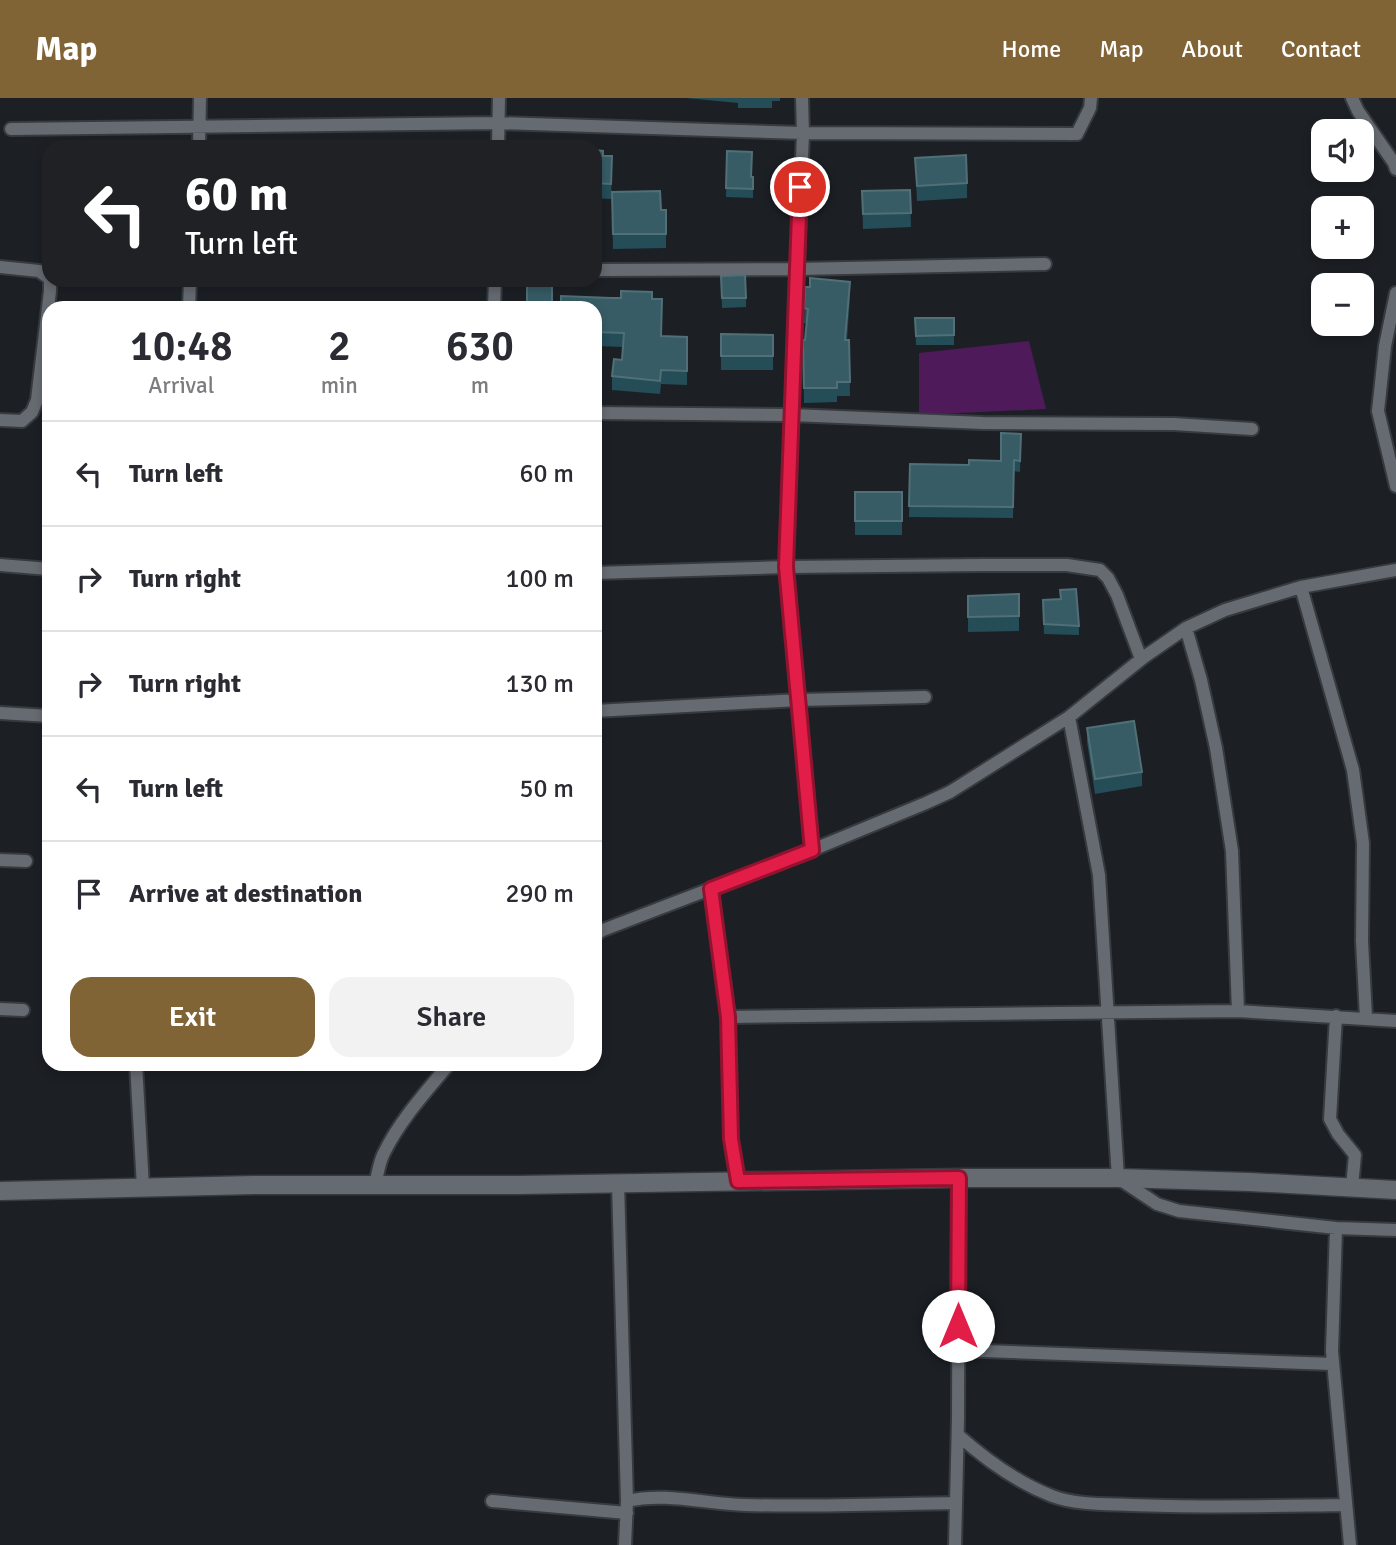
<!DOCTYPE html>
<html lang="en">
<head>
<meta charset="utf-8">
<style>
  :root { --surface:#fff; --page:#f2f2f3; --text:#2b2b33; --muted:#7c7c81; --line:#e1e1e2; --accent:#816436 }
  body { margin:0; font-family:Signika,sans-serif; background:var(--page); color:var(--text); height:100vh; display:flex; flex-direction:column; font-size:26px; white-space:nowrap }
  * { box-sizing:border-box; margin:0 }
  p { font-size:23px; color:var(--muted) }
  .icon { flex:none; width:38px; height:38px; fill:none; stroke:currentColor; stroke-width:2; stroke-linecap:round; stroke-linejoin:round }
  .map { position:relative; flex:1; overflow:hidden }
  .sheet { position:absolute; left:42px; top:203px; width:560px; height:770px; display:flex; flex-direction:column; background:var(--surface); border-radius:21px; box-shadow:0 4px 10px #0003 }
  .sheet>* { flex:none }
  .guide { position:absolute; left:42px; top:42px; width:560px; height:147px; border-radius:21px; box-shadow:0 4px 10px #0003; background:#202124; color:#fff; overflow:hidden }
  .fabs { position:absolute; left:1311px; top:21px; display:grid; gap:14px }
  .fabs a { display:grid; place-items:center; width:63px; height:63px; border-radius:14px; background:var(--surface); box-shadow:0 4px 10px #0003; font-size:35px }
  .pin { position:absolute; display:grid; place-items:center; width:60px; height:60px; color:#fff; margin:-30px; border:4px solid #fff; border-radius:50%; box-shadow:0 2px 7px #0007 }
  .me { position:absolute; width:77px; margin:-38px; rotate:0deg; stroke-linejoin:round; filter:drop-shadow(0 0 5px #0008) }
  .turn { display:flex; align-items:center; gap:24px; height:147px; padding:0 28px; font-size:32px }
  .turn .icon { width:91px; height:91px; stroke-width:2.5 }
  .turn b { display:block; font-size:49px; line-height:60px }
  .eta { display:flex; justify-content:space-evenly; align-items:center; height:119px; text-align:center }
  .eta b { font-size:42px; font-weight:600; line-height:49px }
  .action { display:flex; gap:14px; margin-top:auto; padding:14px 28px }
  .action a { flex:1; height:80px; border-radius:21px; background:var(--accent); color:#fff; font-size:28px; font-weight:600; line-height:80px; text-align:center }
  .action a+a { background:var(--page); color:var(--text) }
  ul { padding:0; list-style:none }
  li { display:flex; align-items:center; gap:21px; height:105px; padding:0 28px; border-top:2px solid var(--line) }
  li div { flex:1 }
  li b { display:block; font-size:26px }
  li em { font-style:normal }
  header { display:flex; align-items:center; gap:42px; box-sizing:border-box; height:98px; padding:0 35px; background:var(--accent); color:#fff }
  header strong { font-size:33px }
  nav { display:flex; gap:38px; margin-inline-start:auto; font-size:24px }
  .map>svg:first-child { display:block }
  .pitch { fill:#4e1a59 }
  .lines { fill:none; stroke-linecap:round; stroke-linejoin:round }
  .street-casing { stroke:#373b3f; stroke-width:16 }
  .secondary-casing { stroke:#373b3f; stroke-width:21 }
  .street { stroke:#666b72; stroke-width:12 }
  .secondary { stroke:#666b72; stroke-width:18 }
  .wall { fill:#244d57 }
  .shaded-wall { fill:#19353d }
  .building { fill:#375c65; stroke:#506f77; stroke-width:2 }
  .route-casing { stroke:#92132f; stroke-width:18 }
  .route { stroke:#e11d48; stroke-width:12 }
</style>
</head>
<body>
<header>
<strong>Map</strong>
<nav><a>Home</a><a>Map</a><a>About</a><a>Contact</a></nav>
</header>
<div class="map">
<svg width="1396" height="1447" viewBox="0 0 1396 1447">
  <rect width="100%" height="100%" fill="#1c2025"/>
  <path class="pitch" d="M1029 243 1046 311 919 317V255Z"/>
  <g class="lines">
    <g class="street-casing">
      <path id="street" d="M802 0 803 35 786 469 812 752
        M1352 0 1358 13 1394 65 1396 71
        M11 31 498 25 803 35 1077 36 1090 10 1091 0
        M199 49 200 0
        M498 49 499 0
        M0 169 39 173 49 180
        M595 172 797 171 1045 166
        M1396 195 1385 248 1378 313 1396 388
        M189 210 190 182
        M494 210 495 182
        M595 315 792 317 983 325 1174 326 1252 331
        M0 322 22 323 32 314 37 302 50 193V182
        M0 467 49 471
        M595 475 786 469 982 467H1067L1100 472 1108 480 1117 497 1141 561
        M1301 489 1353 672 1363 745 1362 843 1366 920
        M1186 530 1201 582 1216 650 1232 753 1238 913
        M595 613 798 602 925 599
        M0 615 49 618
        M1069 619 1099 777 1118 1080 1157 1106 1179 1113 1336 1130 1396 1132
        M0 762 26 763
        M711 791 728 919 731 1041 738 1083
        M595 837 603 832 812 752 926 705 950 694 1069 619 1144 559 1186 530 1225 512 1301 489 1396 472
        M0 911 23 912
        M1336 918 1330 1021 1338 1036 1355 1057 1352 1089
        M728 919 1238 913 1396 923
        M136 966 143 1089
        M618 1085 627 1403
        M375 1086C378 1076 379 1064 384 1055 400 1022 426 994 449 966
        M1336 1130 1332 1253 1350 1447
        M958 1252 1333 1266
        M958 1337C986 1362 1016 1384 1052 1398 1076 1407 1106 1406 1131 1407 1203 1410 1274 1408 1346 1407
        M492 1403 627 1415
        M625 1447 627 1403C666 1394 706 1406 745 1407 815 1409 886 1406 956 1405
        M955 1447 958 1321 959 1080"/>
    </g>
    <g class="secondary-casing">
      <path id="secondary" d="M0 1093 254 1087H518L959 1080H1118L1250 1084 1396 1092"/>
    </g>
    <use href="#street" class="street"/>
    <use href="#secondary" class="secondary"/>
  </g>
  <path class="wall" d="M686 0H780V3H772V10H738V5Z
    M595 52 603 58 612 73 611 101 595 100Z
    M727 53 752 79H753V100L726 99Z
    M915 60 967 85V100L917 103Z
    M910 92 911 129 863 131 862 93Z
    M612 94 661 112H666V150L613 151Z
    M721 178 746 200V209L722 210Z
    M805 189 850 198 847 242H849L850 298H837V304L804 305 803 242H805L807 225H804Z
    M652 201 661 238 687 239V287L661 286 660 296 612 292V278L622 262 623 249 595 248V210Z
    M915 220H954V247H916Z
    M721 236 773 237V272H721Z
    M1021 336 1020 374 1014 373 1013 420 909 419 910 366 969 367 1001 363Z
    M855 394H902V437H855Z
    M1060 492 1079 528V537L1044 536 1043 502 1060 501Z
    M1019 496V533L968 534V498Z
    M1087 630 1142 674V688L1095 696 1087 644Z"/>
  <path class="shaded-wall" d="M850 184V198L845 256V242Z"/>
  <path class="building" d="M595 52 603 53V58H612L611 86 595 85Z
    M727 53 752 54 751 79H753V91L726 90Z
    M966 57 967 85 917 88 915 60Z
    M910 92 911 115 863 116 862 93Z
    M660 93 661 112H666V136H613L612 94Z
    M745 177 746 200H722L721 178Z
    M810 180 850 184 845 242H849L850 284H837V290H804L803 242H805L808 211 804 210 805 189H810Z
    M527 182H552V210L527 209Z
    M621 193 652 194V201H662L661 238 687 239V273L661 272 660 283 612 278 614 261 622 262 624 235 595 234V210H561V198L611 200H621Z
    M915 220H954V237L916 238Z
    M721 236 773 237V258H721Z
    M1001 335 1021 336 1020 363 1014 362 1013 409 909 408 910 366 969 367V362L1001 363Z
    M855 394H902V423H855Z
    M1076 491 1079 528 1044 526 1043 502 1061 501 1060 492Z
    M1019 496V518L968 519V498Z
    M1134 623 1142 674 1095 681 1087 630Z"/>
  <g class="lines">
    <g class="route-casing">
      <path id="route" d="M800 89 786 469 812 752 711 791 728 919 731 1041 738 1083 959 1080 958 1228"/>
    </g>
    <use href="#route" class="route"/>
  </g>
</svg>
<div class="fabs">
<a><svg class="icon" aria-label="sound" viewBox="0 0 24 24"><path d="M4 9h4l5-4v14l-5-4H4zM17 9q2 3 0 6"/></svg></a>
<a>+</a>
<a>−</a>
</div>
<div class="pin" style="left:800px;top:89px;background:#d93025"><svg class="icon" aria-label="arrive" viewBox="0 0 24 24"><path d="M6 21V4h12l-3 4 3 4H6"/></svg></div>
<svg class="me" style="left:958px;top:1228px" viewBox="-20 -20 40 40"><circle r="19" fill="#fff"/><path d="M0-13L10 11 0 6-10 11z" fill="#e11d48"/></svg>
<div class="guide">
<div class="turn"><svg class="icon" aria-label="left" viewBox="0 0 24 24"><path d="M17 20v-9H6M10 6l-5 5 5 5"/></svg><div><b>60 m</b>Turn left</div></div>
</div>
<section class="sheet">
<div class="eta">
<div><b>10:48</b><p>Arrival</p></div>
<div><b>2</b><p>min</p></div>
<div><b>630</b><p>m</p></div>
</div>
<ul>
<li><svg class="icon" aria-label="left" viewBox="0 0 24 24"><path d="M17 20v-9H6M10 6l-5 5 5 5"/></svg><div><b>Turn left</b></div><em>60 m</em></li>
<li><svg class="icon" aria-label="right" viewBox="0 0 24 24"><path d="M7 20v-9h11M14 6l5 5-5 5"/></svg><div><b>Turn right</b></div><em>100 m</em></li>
<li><svg class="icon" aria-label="right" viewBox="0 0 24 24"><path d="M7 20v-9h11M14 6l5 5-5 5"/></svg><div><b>Turn right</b></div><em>130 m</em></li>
<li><svg class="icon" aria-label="left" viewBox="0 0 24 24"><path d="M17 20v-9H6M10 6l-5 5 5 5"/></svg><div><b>Turn left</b></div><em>50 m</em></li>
<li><svg class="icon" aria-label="arrive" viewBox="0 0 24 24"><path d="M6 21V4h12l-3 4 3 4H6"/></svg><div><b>Arrive at destination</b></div><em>290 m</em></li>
</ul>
<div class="action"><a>Exit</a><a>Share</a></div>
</section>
</div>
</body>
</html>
